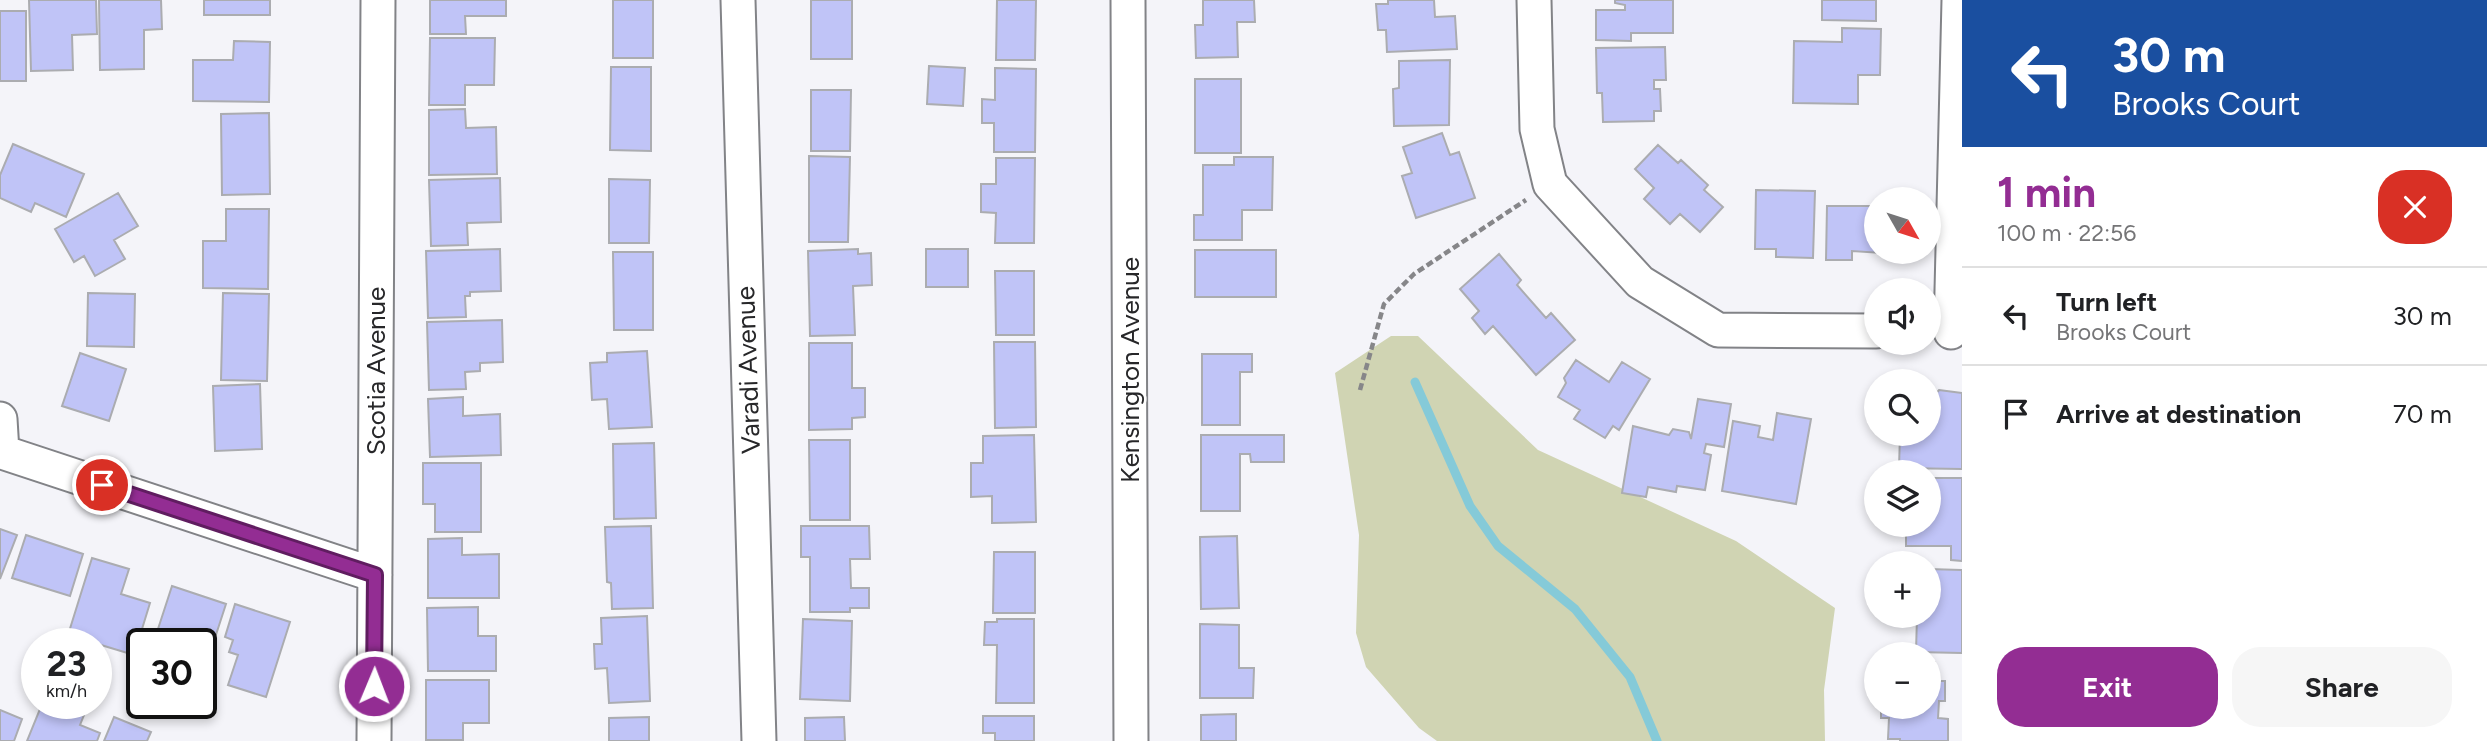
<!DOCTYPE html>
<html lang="en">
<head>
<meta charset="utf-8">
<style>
  :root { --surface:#fff; --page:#f6f6f6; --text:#202124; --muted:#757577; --line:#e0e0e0; --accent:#932d93 }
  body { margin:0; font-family:Figtree,sans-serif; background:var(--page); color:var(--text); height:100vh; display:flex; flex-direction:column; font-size:26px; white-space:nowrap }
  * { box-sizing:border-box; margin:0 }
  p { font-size:23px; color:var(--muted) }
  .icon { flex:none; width:38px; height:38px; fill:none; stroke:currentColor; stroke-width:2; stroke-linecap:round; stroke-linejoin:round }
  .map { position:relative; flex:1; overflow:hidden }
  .sheet { display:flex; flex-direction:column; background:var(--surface); width:525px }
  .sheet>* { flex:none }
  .banner { background:#1a4fa0; color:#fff; overflow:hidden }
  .needle { width:46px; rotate:129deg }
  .controls { position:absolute; left:1864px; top:187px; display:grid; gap:14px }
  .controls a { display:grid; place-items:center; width:77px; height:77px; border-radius:50%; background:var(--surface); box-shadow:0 4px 10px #0003; font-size:35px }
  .speed { position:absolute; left:21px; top:628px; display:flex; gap:14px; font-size:35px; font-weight:700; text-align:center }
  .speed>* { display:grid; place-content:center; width:91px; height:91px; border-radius:50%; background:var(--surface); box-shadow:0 4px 10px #0003; line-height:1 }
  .speed small { font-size:18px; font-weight:400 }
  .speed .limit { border:4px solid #111; border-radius:10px; background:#fff; color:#111 }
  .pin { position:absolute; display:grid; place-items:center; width:60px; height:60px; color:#fff; margin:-30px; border:4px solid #fff; border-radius:50%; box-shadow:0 2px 7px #0007 }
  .me { position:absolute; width:77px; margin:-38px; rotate:1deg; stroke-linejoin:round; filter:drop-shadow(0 0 5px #0008) }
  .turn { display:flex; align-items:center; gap:24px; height:147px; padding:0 35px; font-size:32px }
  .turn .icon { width:91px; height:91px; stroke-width:2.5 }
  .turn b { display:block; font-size:49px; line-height:60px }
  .round { display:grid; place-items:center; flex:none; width:74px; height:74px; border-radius:28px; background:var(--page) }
  .headline { display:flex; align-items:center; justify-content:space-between; height:119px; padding:0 35px }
  h1 { font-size:42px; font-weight:700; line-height:52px; color:var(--accent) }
  .button { display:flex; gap:14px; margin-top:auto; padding:14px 35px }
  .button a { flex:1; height:80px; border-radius:28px; background:var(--accent); color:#fff; font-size:28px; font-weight:700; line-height:80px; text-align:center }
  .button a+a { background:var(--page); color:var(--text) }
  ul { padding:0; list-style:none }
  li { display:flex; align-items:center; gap:21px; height:98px; padding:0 35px; border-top:2px solid var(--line) }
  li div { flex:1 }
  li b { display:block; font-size:26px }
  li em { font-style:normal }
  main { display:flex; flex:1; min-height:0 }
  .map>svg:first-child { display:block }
  .green { fill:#d0d4b3 }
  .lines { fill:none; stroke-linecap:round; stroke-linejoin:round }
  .stream { stroke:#85cad8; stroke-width:9 }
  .building { fill:#c0c4f7; stroke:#abacb0; stroke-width:2 }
  .street-casing { stroke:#828387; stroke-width:37 }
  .path { stroke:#868689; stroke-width:4.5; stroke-dasharray:7 3.5; stroke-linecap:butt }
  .street { stroke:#fff; stroke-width:33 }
  .route-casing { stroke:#601d60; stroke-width:18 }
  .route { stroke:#932d93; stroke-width:12 }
  .labels { text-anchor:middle; stroke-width:5; stroke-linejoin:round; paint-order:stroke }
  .street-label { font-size:26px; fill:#272729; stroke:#fff }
</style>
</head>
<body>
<main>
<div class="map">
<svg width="1962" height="741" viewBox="0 0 1962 741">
  <rect width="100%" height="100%" fill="#f4f4f9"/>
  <path class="green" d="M1391 336H1418L1538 450 1736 541 1835 608 1824 690 1825 741H1437L1419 728 1366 667 1356 633 1359 535 1335 373Z"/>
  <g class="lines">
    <path class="stream" d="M1415 382 1470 506 1498 546 1575 609 1630 677 1657 741"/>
  </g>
  <path class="building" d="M29 0H96L97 34 72 35 73 70 31 71Z
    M99 0H161L162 29 144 30V69L100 70Z
    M204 0H270V15H204Z
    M430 0H506V16H465L466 34H430Z
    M613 0H653V58H613Z
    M811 0H852V59H811Z
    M997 0H1036L1035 60H996Z
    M1203 0H1254L1255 22H1237L1238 57 1196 58 1195 25H1203Z
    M1388 0H1434L1435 17 1455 16 1457 49 1387 52 1386 30H1378L1376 4H1388Z
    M1615 0H1673V33H1631V41L1596 40V10H1625V5L1615 3Z
    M1822 0H1876V21L1822 20Z
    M0 11H26V81H0Z
    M1842 28 1881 29 1880 75H1858V104L1793 103 1794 41 1842 42Z
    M430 38H495L494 85H465V105H429Z
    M234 41 270 42 269 102 193 101V60H233Z
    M1665 47 1666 80H1654V89H1660L1661 111H1654V121L1603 122 1602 93H1597L1596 48Z
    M1450 60 1449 125 1394 126 1393 89 1399 88V61Z
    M929 66 965 68 963 106 927 104Z
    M611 67H651V151L610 150Z
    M995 68 1036 69 1035 152H994V123H982V99L995 100Z
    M1195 79H1241V153H1195Z
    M811 90H851L850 151H811Z
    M465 109 466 128 496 127 497 174 429 175V110Z
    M269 113 270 194 222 195 221 114Z
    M1442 133 1450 155 1459 152 1475 198 1416 218 1402 176 1412 173 1403 147Z
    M13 144 84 174 66 217 35 203 31 212 0 198V175Z
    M1658 145 1678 163 1681 160 1708 185 1704 190 1723 207 1700 232 1680 214 1670 224 1644 199 1654 188 1635 169Z
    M809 156 850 157 848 242H809Z
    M1234 157H1273L1272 210H1242V240H1194V215H1203V165H1234Z
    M996 158H1035L1034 243H995L996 213 981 212V184H996Z
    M500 178 501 222 467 223 468 245 431 246 429 180Z
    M609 179 650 180 649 243H609Z
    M1756 190 1815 191 1813 258 1776 257V249H1755Z
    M118 193 138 226 114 240 125 259 95 276 84 256 74 262 55 229Z
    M1827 206H1876V252H1897V254L1852 251V260H1826Z
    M226 209H269L268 289 203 288V241H226Z
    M500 249 501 291 470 292V296H465L466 317 428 318 426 251Z
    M858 249V254L871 253 872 285 853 286 855 335 810 336 808 251Z
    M926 249H968V287H926Z
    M1195 250H1276V297H1195Z
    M613 252H653V330H614Z
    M1499 254 1521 280 1517 285 1546 318 1551 313 1575 340 1536 375 1493 326 1485 334 1472 318 1479 311 1460 289Z
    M995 271H1034V335H996Z
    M88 293 135 294 134 347 87 346Z
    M223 293 269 294 267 381 221 380Z
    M502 320 503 362 480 363V371L465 372 466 389 429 390 427 322Z
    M994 342H1035L1036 427 995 428Z
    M809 343H852V388H865V417L852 418V429L809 430Z
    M647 351 652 427 609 429 607 399 592 400 590 363 607 362V353Z
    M80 353 126 369 109 421 62 406Z
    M1202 354H1252V372H1240V425H1202Z
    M1576 360 1609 382 1622 362 1650 379 1619 430 1613 426 1605 438 1574 419 1580 410 1558 397 1566 383 1564 378Z
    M260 384 262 449 215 451 213 386Z
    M1939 390 1962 393V469L1899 468 1900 434H1928V403Z
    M463 397V416L500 414 501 455 430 457 428 399Z
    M1698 399 1731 404 1724 447 1706 444 1704 453 1711 455 1705 490 1677 486 1676 492 1648 487 1646 497 1622 493 1633 426 1669 435 1673 429 1689 432 1691 439Z
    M1777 413 1811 419 1796 504 1722 491 1733 421 1760 426 1758 437 1773 440Z
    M1034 435 1036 522 992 523V496L971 497V463H983V436Z
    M1201 435H1284V462H1251L1250 454H1240V511H1201Z
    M809 440H850V520H810Z
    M654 443 656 518 614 519 613 444Z
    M423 463H481V532H435V504H423Z
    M1928 478H1962V561L1951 560V546H1906V525H1928Z
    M651 526 653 608 612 609 611 583 607 582 605 527Z
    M801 526H869L870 559H850L851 588H869V608H850V612H810V557H801Z
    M0 529 17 535 0 579Z
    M26 535 83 554 70 596 12 578Z
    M1237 536 1239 608 1201 609 1200 537Z
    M462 538V555L499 554V598H428V539Z
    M994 552H1035V613H993Z
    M92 558 129 569 121 594 150 603 134 655 68 635Z
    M1928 569 1962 570V653L1916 652 1917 616H1928Z
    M172 586 226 604 211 650 201 647V644H194L157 632Z
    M235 604 290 622 266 697 228 685 238 655 229 652 233 640 225 637Z
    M478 607V636H496V671H428L427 608Z
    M647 616 650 701 609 703 607 668 595 669 594 644H602L601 618Z
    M803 619 852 621 850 701 800 699Z
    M997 619H1034V703H996L997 645H984L985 622H997Z
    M1200 624 1239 625V668H1254L1253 698H1200Z
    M1928 662H1935V681H1945V701H1939L1938 718 1948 719V741H1900V739H1888L1889 718H1881V707H1928Z
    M426 680H489V723H463V740H426Z
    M42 704H56L84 715 80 725 100 733 97 741H27Z
    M0 710 22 719 14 741H0Z
    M1236 714V741H1201V715Z
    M983 716H1034V741H995V733H983Z
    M114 717 151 732 147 741H104Z
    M649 717V741H609V718Z
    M844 717 845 741H805V718Z"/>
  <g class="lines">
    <g class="street-casing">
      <path id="street" d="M738 0 759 741
        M1128 0 1131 741
        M1534 0 1537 129 1550 184 1640 282 1718 330 1876 331
        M1951 332 1959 0
        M0 419 2 452 375 575
        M374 741 378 0"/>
    </g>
    <path class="path" d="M1360 390 1384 304 1414 274 1526 200"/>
    <use href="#street" class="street"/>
  </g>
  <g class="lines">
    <g class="route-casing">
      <path id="route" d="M102 485 375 575 374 686"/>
    </g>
    <use href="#route" class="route"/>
  </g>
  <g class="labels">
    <g class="street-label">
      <text transform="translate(748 370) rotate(-92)" y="9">Varadi Avenue</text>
      <text transform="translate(1130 370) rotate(-90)" y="9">Kensington Avenue</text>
      <text transform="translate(376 371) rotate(-90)" y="9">Scotia Avenue</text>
    </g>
  </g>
</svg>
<div class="controls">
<a><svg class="needle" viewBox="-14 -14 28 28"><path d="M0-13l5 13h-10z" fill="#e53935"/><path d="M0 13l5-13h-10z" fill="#757577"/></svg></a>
<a><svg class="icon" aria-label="sound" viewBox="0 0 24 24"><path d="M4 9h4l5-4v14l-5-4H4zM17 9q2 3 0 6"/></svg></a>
<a><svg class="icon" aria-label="search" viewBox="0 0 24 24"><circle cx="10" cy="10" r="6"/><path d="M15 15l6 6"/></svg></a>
<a><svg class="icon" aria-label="layers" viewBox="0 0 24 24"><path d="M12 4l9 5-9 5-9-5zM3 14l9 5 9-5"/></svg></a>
<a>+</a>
<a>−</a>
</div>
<div class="speed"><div>23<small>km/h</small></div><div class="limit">30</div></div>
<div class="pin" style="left:102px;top:485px;background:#d93025"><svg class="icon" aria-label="arrive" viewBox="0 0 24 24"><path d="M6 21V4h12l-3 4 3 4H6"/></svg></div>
<svg class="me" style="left:374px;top:686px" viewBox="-20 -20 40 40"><circle r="17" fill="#932d93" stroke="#fff" stroke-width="3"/><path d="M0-11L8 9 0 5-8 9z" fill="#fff"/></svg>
</div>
<section class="sheet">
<div class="banner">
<div class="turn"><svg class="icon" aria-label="left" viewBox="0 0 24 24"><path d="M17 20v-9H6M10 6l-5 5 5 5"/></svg><div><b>30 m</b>Brooks Court</div></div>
</div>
<div class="headline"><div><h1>1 min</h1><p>100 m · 22:56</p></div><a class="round" style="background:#d93025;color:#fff"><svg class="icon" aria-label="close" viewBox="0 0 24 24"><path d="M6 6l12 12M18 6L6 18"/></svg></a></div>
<ul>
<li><svg class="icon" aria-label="left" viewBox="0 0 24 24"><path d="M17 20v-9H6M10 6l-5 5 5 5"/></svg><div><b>Turn left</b><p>Brooks Court</p></div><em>30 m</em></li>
<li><svg class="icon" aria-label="arrive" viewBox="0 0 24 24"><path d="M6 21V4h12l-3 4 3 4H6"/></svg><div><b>Arrive at destination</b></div><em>70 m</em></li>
</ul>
<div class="button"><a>Exit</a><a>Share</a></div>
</section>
</main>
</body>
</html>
